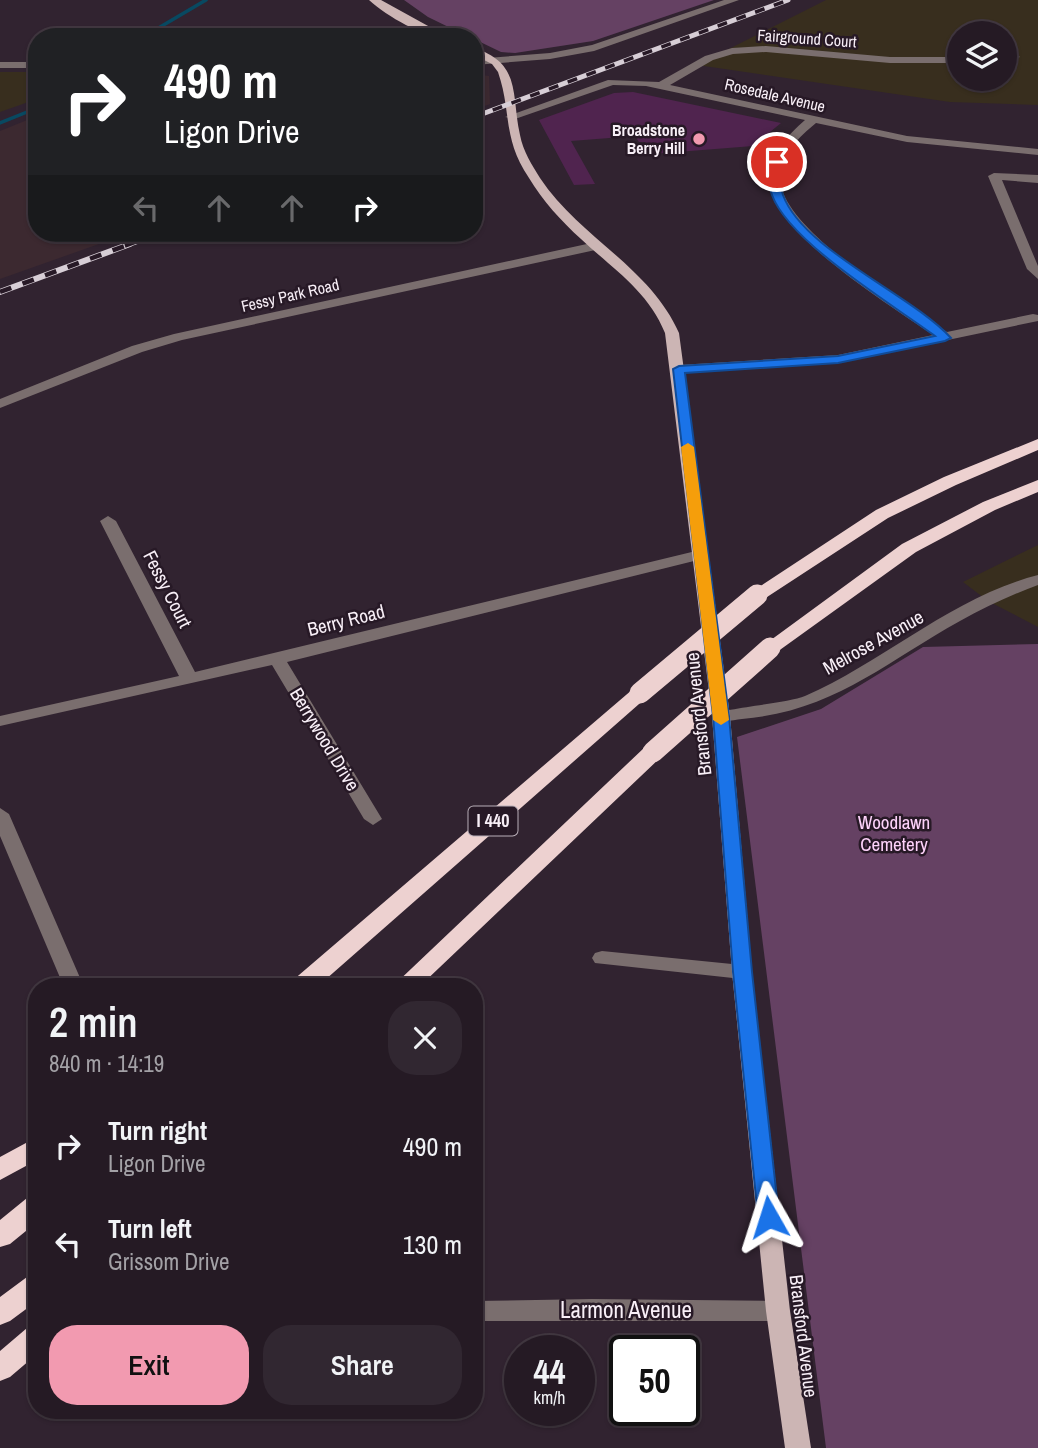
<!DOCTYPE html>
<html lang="en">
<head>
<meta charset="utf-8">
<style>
  :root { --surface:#251a24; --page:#312731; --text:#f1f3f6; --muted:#a3a1a6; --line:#423841; --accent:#f29ab0 }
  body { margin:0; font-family:"Archivo Narrow",sans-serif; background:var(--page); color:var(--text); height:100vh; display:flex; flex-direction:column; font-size:26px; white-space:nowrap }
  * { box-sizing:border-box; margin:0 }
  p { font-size:23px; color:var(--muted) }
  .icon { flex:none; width:38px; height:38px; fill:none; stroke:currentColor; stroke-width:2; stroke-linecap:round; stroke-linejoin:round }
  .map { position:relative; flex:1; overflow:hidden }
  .drawer { position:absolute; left:28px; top:978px; width:455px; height:441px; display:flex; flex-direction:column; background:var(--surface); border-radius:28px; box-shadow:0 2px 5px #0004,0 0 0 2px var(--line) }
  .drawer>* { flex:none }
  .hud { position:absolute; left:28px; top:28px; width:455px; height:214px; border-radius:28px; box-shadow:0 2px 5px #0004,0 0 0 2px var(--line); background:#202124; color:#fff; overflow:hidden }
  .fabs { position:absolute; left:947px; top:21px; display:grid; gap:14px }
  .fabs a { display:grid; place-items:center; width:70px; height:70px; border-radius:50%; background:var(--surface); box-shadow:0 2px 5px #0004,0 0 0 2px var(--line); font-size:35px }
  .speed { position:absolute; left:504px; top:1335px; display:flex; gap:14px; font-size:35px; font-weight:700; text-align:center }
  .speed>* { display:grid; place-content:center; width:91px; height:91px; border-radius:50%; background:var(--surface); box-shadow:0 2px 5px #0004,0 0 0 2px var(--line); line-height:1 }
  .speed small { font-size:18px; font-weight:400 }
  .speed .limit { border:4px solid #111; border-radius:10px; background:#fff; color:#111 }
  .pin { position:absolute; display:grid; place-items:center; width:60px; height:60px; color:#fff; margin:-30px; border:4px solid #fff; border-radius:50%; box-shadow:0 2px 7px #0007 }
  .me { position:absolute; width:77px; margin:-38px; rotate:354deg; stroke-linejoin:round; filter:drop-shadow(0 0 5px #0008) }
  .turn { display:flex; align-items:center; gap:24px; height:147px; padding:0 21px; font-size:32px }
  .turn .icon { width:91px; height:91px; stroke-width:2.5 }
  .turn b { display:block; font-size:49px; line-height:60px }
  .lanes { display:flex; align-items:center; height:66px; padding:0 21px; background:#0003; justify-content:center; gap:35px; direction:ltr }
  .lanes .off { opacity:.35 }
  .round { display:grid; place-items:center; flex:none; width:74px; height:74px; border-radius:28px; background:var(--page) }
  .head { display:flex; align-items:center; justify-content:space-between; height:119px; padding:0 21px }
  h1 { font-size:42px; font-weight:600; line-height:52px }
  .primary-button { display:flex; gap:14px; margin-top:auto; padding:14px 21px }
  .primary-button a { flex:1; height:80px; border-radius:28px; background:var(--accent); color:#111; font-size:28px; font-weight:600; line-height:80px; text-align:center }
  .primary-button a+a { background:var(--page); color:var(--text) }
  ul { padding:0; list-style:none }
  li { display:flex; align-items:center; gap:21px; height:98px; padding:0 21px }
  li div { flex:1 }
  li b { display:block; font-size:26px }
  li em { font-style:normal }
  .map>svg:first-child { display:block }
  .commercial { fill:#382e1e; fill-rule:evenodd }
  .industrial { fill:#3c2930 }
  .green { fill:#654163 }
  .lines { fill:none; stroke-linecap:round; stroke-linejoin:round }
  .stream { stroke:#084961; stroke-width:3.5 }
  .building { fill:#50244f }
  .minor { fill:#7a6e6e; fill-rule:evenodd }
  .major { fill:#ccb5b4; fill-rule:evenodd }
  .highway { fill:#edd1d0; fill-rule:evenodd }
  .rail-far1-casing { stroke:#d7ced6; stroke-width:5 }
  .rail-casing { stroke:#d7ced6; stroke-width:6 }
  .rail-far1 { stroke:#271926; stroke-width:3.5; stroke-dasharray:10; stroke-linecap:butt }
  .rail { stroke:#271926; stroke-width:4.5; stroke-dasharray:12; stroke-linecap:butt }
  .highway-bridge { stroke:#edd1d0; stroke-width:21 }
  .route { fill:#1a73e8; stroke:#114b97; stroke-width:2 }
  .slow { fill:#f59e0b }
  .poi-dot { fill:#f29ab0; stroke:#271926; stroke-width:2.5 }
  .labels { text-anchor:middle; stroke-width:5; stroke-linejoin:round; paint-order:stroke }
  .far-street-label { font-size:16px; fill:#f8eff7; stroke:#271926 }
  .far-poi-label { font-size:16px; font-weight:bold; fill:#f8eff7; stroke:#271926; text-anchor:end }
  .shield { fill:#271926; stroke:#b9afb8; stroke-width:2 }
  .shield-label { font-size:18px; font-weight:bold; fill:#f8eff7 }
  .street-label { font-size:19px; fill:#f8eff7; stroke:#271926 }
  .park-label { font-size:19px; fill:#fdd2fa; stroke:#271926 }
  .near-street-label { font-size:23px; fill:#f8eff7; stroke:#271926 }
</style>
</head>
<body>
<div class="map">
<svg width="1038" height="1448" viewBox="0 0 1038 1448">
  <rect width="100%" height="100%" fill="#312330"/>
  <path class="commercial" d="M826 0H1038V105L950 102 697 65ZM959 33H1004V79H959Z
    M0 72H37V99L0 112Z
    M1038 545V627L988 601 963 582Z"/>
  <path class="industrial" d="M474 74 489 76 490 104 474 110Z
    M37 116V233H130L0 279V131Z"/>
  <path class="green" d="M404 0H714L593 41 515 53 501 52 474 39V37H469L428 17Z
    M1038 644V1448H826L737 737 821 709 923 647Z"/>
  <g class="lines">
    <path class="stream" d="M148 37 155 30 206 0
      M0 123 37 108"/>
  </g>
  <path class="building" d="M633 92 781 123 753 146 652 154 645 142H639L635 136 571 141 595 184 574 185 539 120 614 93Z"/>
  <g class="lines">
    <path class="minor" d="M724 0H739L594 51 550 59 474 65V59L550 53 592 45Z
      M766 46 890 57H959V63H890L766 52 733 54 713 60 670 85 907 136 1038 149V155L907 142 816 123C797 139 776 158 781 185 789 233 907 305 947 332L1033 314 1038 315V321L838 363 674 372 672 369 679 365 838 355 933 335C893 307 774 234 769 184 766 157 786 137 805 120L646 86 613 85 515 119 505 117 608 80 659 82 705 56 732 48Z
      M1004 55 1015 54 1020 57 1004 61Z
      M0 62H37V68H0Z
      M994 173 1038 175V183L1002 180 1038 266V279L1027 269 988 176Z
      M596 242 600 243V249L182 340 142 352 0 408V399L132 346 174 334Z
      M108 516 116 521 195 672 700 550 708 555 706 558 287 662 382 819 373 825 364 819 272 665 0 726V716L179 676 100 521Z
      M1038 575V585C1011 595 985 607 960 621 884 663 834 711 742 719 732 720 719 724 712 716 719 708 786 704 805 696 885 661 952 597 1038 575Z
      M0 808 9 814 84 987H64L0 836Z
      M602 951 742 965 749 967 752 972 749 977 742 979 595 963 592 958 595 953Z
      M592 1299 778 1301 786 1304 790 1311 786 1318 778 1321H474V1301Z"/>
    <path class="major" d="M369 0H381L448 37C422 37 388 17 369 0Z
      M474 48C522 63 511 95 520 135 523 151 532 165 540 178 579 237 650 267 679 333L730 716 752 972 790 1311 811 1448H785L766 1311 732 972 712 716 665 333C648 291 613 269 581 239 561 221 543 201 529 178 502 138 512 113 498 72L492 64 474 55Z"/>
    <path class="highway" d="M1038 439V450L956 485 888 518 764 599H750L747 595 876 510 944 477Z
      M1038 480V492L995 510 916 552 777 652H763L760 648 902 544 983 502Z
      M640 687 647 689 650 693 647 697 317 987H289L292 981 633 689Z
      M653 745 661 747 664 752 661 757 419 987H392L645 747Z
      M37 1137V1160L0 1180V1157Z
      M37 1195V1222L10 1244 0 1247V1220L27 1198Z
      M37 1273V1301L10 1321 0 1325V1297L27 1277Z
      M37 1325V1354L10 1377 0 1381V1351L27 1328Z"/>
    <g class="rail-far1-casing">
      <path id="rail-far1" d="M474 117 788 0
        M125 246 161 233"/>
    </g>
    <g class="rail-casing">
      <path id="rail" d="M0 292 130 244"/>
    </g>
    <use href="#rail-far1" class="rail-far1"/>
    <use href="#rail" class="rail"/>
    <path class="highway-bridge" d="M640 693 757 595
      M653 752 770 648"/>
  </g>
  <path class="route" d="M777 159 782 162C781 173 779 185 783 195 803 250 911 294 951 338L945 341 838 363 685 373 729 716 752 972 779 1217 776 1223 769 1225 761 1223 758 1217 733 972 713 716 673 369 679 366 838 356 935 336C893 305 789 242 772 195 768 185 771 173 771 162Z"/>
  <path class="slow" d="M688 443 694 447 729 720 721 725 713 720 681 447Z"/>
  <circle class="poi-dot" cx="699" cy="139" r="7"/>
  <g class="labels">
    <g class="far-street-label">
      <text transform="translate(807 38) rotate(4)" y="6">Fairground Court</text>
      <text transform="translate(775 95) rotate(13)" y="6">Rosedale Avenue</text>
      <text transform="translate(290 295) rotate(-13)" y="6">Fessy Park Road</text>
    </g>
    <g class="far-poi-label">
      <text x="685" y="136">Broadstone<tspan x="685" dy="18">Berry Hill</tspan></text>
    </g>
    <rect class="shield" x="468.5" y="806.5" width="49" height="29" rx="5"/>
    <g class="shield-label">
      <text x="493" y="827">I 440</text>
    </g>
    <g class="street-label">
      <text transform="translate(168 589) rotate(63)" y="7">Fessy Court</text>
      <text transform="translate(346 620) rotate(-14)" y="7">Berry Road</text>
      <text transform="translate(873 642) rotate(-29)" y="7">Melrose Avenue</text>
      <text transform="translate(698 714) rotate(-96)" y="7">Bransford Avenue</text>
      <text transform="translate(325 739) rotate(59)" y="7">Berrywood Drive</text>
      <text transform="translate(804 1336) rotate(83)" y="7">Bransford Avenue</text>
    </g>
    <g class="park-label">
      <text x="894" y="829">Woodlawn<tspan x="894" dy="22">Cemetery</tspan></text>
    </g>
    <g class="near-street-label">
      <text x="626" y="1318">Larmon Avenue</text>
    </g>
  </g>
</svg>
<div class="fabs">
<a><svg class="icon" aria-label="layers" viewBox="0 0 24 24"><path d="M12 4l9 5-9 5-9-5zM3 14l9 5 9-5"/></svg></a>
</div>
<div class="speed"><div>44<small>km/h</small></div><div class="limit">50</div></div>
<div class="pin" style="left:777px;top:162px;background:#d93025"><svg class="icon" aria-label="arrive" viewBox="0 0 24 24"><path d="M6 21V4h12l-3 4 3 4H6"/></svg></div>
<svg class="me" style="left:769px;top:1217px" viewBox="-20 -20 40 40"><path d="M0-17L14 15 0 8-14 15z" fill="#1a73e8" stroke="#fff" stroke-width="4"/></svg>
<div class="hud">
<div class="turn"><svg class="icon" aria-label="right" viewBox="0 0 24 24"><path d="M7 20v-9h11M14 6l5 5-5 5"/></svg><div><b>490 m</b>Ligon Drive</div></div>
<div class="lanes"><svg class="icon off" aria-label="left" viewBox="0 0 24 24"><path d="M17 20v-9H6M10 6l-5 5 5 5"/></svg><svg class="icon off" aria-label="ahead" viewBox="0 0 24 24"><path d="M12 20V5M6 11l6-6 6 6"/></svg><svg class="icon off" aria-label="ahead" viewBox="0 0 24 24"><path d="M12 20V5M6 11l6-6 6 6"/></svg><svg class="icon" aria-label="right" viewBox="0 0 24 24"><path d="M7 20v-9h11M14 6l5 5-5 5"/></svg></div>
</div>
<section class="drawer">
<div class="head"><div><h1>2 min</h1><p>840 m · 14:19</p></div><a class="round"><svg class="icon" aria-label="close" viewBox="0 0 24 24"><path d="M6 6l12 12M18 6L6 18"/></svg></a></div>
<ul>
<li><svg class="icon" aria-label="right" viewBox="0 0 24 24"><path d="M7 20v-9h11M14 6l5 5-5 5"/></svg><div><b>Turn right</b><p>Ligon Drive</p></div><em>490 m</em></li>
<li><svg class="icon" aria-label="left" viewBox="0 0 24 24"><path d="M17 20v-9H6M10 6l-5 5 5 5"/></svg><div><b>Turn left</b><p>Grissom Drive</p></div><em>130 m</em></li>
</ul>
<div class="primary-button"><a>Exit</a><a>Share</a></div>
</section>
</div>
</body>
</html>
